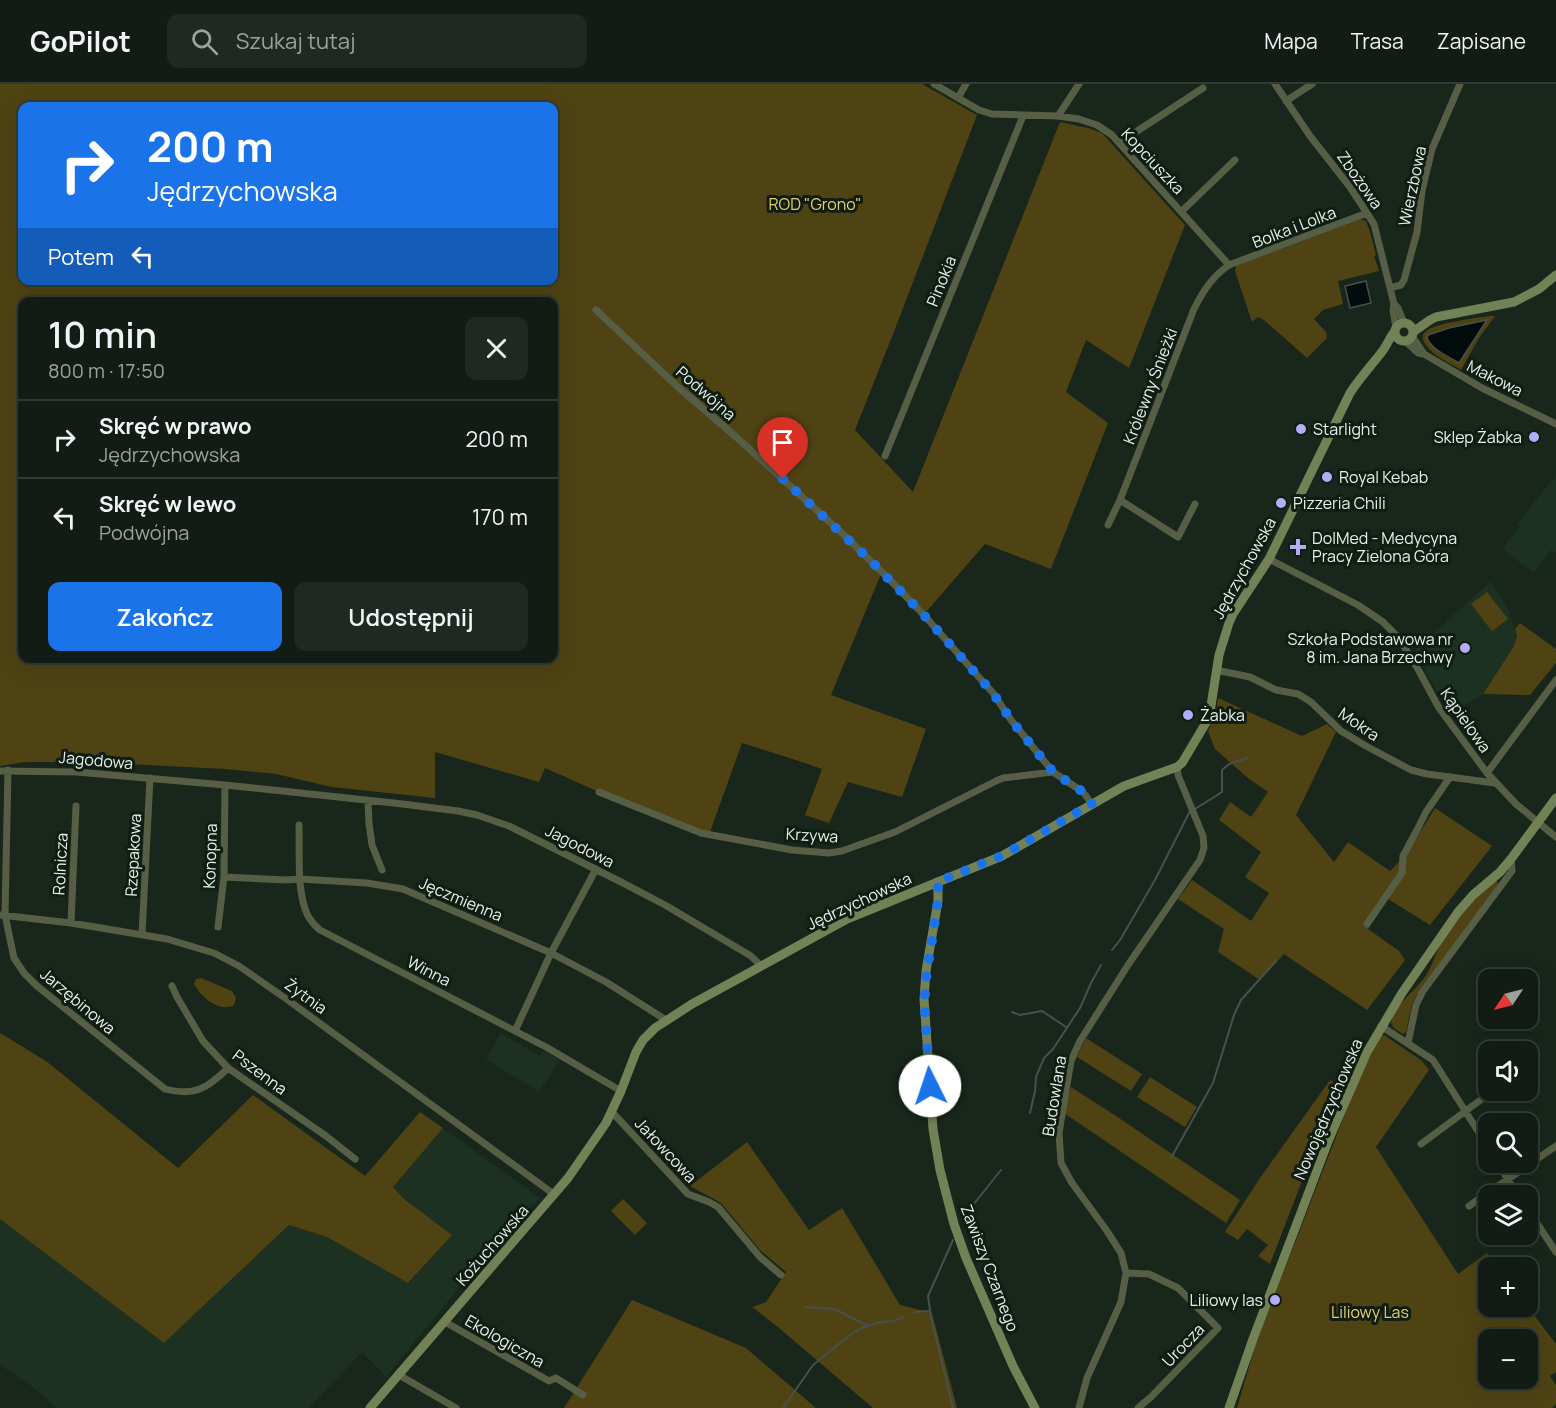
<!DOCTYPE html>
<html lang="pl">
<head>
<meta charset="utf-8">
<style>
  :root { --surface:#121c14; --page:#1f2922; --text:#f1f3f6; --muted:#9ca1a0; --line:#313a34; --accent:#1a73e8 }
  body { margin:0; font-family:Manrope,sans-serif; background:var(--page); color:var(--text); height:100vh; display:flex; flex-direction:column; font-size:22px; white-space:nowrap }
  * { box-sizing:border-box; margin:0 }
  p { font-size:20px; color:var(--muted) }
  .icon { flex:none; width:33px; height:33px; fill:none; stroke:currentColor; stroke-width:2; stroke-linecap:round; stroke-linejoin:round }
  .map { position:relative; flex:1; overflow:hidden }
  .sheet { position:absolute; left:18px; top:213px; width:540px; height:366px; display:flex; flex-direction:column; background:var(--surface); border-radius:12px; box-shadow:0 6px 24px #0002,0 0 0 2px var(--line) }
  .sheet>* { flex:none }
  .top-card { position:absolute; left:18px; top:18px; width:540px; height:183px; border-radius:12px; box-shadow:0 6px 24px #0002,0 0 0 2px var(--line); background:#1a73e8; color:#fff; overflow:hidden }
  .needle { width:39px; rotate:235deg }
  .buttons { position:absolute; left:1478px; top:885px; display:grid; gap:12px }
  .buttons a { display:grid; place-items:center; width:60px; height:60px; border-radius:12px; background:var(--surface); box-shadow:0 6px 24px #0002,0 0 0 2px var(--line); font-size:30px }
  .pin { position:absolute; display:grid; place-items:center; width:51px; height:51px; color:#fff; margin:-62px -26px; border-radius:50% 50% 50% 0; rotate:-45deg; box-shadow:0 0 6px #0007 }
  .pin .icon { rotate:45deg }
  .me { position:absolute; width:66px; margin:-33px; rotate:356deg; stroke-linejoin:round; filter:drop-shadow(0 0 4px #0008) }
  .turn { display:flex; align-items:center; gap:21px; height:126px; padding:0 30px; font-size:27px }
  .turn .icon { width:78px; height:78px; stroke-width:2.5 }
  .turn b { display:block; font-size:42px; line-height:51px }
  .then { display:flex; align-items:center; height:57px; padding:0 30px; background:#0003; gap:12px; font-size:22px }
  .round { display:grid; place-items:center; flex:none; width:63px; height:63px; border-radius:12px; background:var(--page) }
  .head { display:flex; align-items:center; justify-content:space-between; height:102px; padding:0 30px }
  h1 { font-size:36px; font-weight:600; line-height:45px }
  .primary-button { display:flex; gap:12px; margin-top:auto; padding:12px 30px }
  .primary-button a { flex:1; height:69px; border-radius:12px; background:var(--accent); color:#fff; font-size:24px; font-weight:600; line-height:69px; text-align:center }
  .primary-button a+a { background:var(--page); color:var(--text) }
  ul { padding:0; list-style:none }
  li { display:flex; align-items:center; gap:18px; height:78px; padding:0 30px; border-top:2px solid var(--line) }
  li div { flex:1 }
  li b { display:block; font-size:22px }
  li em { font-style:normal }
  header { display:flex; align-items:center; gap:36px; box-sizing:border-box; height:84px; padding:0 30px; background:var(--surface); border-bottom:2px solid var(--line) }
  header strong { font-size:28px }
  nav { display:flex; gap:33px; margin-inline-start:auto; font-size:21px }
  .search { width:420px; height:54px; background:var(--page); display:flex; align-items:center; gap:15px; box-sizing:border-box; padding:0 21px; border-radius:12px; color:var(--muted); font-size:22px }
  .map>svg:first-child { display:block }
  .built { fill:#1d3122 }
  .green { fill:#4f4314; fill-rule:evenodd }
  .water { fill:#020c0d; stroke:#47504f; stroke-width:1.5 }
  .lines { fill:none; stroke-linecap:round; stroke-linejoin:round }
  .stream { stroke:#47504f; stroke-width:2 }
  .street { stroke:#565f45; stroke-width:7 }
  .secondary { stroke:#738157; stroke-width:9 }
  .route { stroke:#1a73e8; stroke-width:10; stroke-dasharray:0 18 }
  .poi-dot { fill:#b5acf8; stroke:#0f1d12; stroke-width:2 }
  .labels { text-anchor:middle; stroke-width:6; stroke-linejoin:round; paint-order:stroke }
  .street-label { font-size:16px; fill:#e7f0e9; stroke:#0f1d12 }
  .park-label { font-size:16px; fill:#e8cf6c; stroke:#0f1d12 }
  .poi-label { font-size:16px; fill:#e7f0e9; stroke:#0f1d12; text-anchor:start }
</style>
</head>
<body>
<header>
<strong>GoPilot</strong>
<div class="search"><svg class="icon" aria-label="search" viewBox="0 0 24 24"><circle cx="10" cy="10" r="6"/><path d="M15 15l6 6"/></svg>Szukaj tutaj</div>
<nav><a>Mapa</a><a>Trasa</a><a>Zapisane</a></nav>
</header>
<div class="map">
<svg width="1556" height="1324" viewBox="0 0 1556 1324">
  <rect width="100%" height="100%" fill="#18261b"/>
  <path class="built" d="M1556 391V469L1551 466 1534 489 1502 465 1519 443 1517 440Z
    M1491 497 1508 526 1517 551 1514 562 1483 610 1452 629 1428 592 1415 566Z
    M501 949 540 972 543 967 560 976 539 1008 486 975Z
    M443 1044 540 1114 490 1166 386 1293 362 1268 309 1324H57L30 1301 0 1281V1135L164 1259 289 1141 327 1153 409 1199 451 1151 404 1115 392 1103Z"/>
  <path class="green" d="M0 0H922L977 31 895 245 855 346 913 408 1060 38 1088 44 1102 49 1185 141 1129 284 1086 256 1066 308 1108 339 1051 485 985 460 926 528 883 485 831 611 926 645 902 713 848 698 829 739 805 731 822 685 805 679 742 659 710 748C653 736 599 707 545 684L539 698 435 668V714L332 703 276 690 225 685 87 678H25L0 682ZM22 22H554V196H22ZM22 218H554V574H22Z
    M1361 135 1366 137 1370 148 1376 171 1374 172 1379 187 1338 197 1343 220 1323 226 1314 235 1326 248 1327 254 1307 274 1264 236 1258 233 1252 238 1235 187 1236 182Z
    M1490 232H1495L1479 254 1461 286C1450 279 1433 272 1426 261 1423 257 1421 252 1425 248 1434 239 1476 234 1490 232Z
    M1487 508 1508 535 1492 547 1471 520Z
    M1520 539 1556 565V579L1530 611 1483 610 1514 562 1517 551 1515 545Z
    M1218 614 1302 652 1327 640 1336 648 1296 731 1334 778 1348 758 1390 787 1407 770 1435 724 1492 762 1430 841 1388 815 1368 845 1399 867 1405 876 1367 926 1284 870 1260 896 1218 868 1224 845 1178 815 1192 796 1251 837 1269 809 1245 793 1261 768 1219 736 1230 718 1251 733 1268 708 1248 694 1215 665 1208 647 1216 629Z
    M1495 796 1498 799 1497 802 1417 911 1412 920 1406 948 1403 950 1394 944 1391 939C1394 921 1414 908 1424 894 1433 882 1435 869 1443 856 1457 832 1475 814 1495 796Z
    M201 894 232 907 236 914 234 921C219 929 201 913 194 900L196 895Z
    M0 949 46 977 178 1084 253 1011 365 1092 420 1028 443 1044 393 1103 404 1115 452 1151 408 1199 327 1153 289 1141 164 1259 0 1135Z
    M1384 951 1422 977 1429 986 1376 1063 1458 1190 1487 1169 1498 1183 1488 1184V1222H1527L1556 1260V1288L1550 1292 1556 1301V1320L1552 1324H1237L1256 1259 1355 1004 1377 957 1380 952ZM1488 1256H1527V1294H1488Z
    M1086 954 1142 990 1131 1007 1077 973Z
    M1150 993 1197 1023 1185 1043 1137 1013Z
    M1330 996 1339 1001 1270 1180 1258 1172 1268 1161 1247 1145 1238 1156 1225 1148 1260 1094Z
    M1071 1003 1116 1032 1240 1116 1226 1139 1064 1029Z
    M747 1058 809 1146 842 1124 900 1221 932 1229 957 1324H873L779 1244 752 1223 766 1218 786 1188 760 1166 721 1119 690 1102Z
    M623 1115 647 1139 635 1151 611 1127Z
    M632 1216 746 1264 816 1324H564Z"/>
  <path class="water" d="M1366 197 1371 219 1350 224 1345 202Z
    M1487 236 1459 279C1448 272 1432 266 1427 254L1428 251 1449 244Z"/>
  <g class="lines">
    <path class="stream" d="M1195 725 1222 708V686L1229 680 1248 674
      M1112 866 1120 856 1155 796 1190 727
      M1012 928 1020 931 1042 927 1066 943
      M1030 1029 1035 1007 1036 993 1044 974 1053 965 1080 924 1091 899 1101 881
      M1171 1074 1213 999 1234 931 1241 916 1276 877
      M965 1131 1001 1086
      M805 1223 835 1225 858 1237 867 1241
      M914 1228 929 1227
      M783 1324 813 1281 846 1254 861 1244 877 1239 893 1237 904 1233
      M953 1324 931 1233 928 1212 953 1156"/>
    <path class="street" d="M934 0 979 26 992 30 1058 32 1079 35 1097 41 1112 51 1119 59 1229 181
      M1275 0 1310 52 1350 103 1374 140 1394 220 1398 224 1404 239
      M958 14 966 0
      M1286 17 1312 0
      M1058 32 1079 0
      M1119 59 1203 4
      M1182 127 1235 76
      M1390 204 1401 201 1404 196 1417 148 1422 107 1432 65 1460 0
      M1394 220 1393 226 1396 244
      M596 226 679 304 735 352 844 451 888 494 922 529 993 609 1011 636 1053 688 1083 708 1092 720
      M1412 252 1424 270
      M1405 257 1418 269 1424 270 1482 304 1556 340
      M885 372 1023 32
      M1120 416 1178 453 1195 420
      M1108 441 1120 416 1194 225C1203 207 1212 193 1229 181L1367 129
      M1269 475 1358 521 1383 538 1399 554 1419 587 1439 624 1487 689 1516 720 1556 753
      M1216 586 1250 593 1276 606 1298 610 1311 618 1341 647 1366 662 1411 686 1427 690 1495 699
      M8 686 5 831 14 874 24 889 37 902 165 1005C194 1013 208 1004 228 984
      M0 687 77 688 225 701 394 719 458 727 477 731 509 742 623 799 665 821 751 872 761 882
      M1487 689 1556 596
      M599 708 701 749 792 766 829 769 842 767 895 748 996 697 1003 694 1053 688
      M368 717 369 739 372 761 382 786
      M299 741C300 768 296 808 308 832 311 837 315 842 320 846L546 963 621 1007
      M224 793 286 796 300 795 367 799 403 805 551 869 606 898 666 936
      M0 831 71 839 167 855 214 869 239 882 285 914 555 1111
      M71 839 76 722
      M1367 840 1402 789 1403 772 1417 746 1426 728 1450 693
      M218 843 224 793 225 701
      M142 850 150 694
      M172 902 177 913 203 957 228 984 326 1052 355 1075
      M1381 942 1433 976 1488 1063
      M515 947 551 869 596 785
      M1408 959 1416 921 1423 907 1512 787 1511 775
      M612 1028 688 1110 709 1118 718 1123 760 1173 781 1191
      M1421 1060 1494 1006
      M1497 1078 1518 1112
      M1469 1122 1556 1062
      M1527 1124 1556 1168
      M1126 1189 1149 1190 1178 1204 1218 1244 1151 1313 1138 1324
      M445 1238 549 1297 556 1294 583 1311
      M399 1291 456 1324
      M1079 1324 1087 1294 1121 1218 1126 1189 1121 1169 1107 1147 1072 1099 1061 1079 1059 1049 1071 977 1080 957 1128 881 1200 776 1204 764 1203 752 1178 691 1177 683"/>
    <path class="secondary" d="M1395 248a9 9 0 1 1 18 0a9 9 0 1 1-18 0Z
      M1413 248 1430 236 1436 233 1514 218 1539 205 1556 191
      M937 798 938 808V817L926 887 924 915 933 1045 940 1086 954 1140 966 1174 1013 1282 1035 1324
      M370 1324 568 1094 606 1039 621 1007 636 968 643 956 655 944 692 920 847 835 1002 772 1124 702 1177 683 1182 679 1207 637 1210 628 1219 571 1229 539 1233 530 1269 475 1350 309C1359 295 1370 283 1381 269 1386 263 1389 255 1394 248
      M1229 1324 1253 1255 1329 1055 1367 968 1402 909 1458 828 1473 811 1500 788 1511 775 1556 714"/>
  </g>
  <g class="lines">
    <path class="route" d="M783 395 868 474 922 529 993 609 1011 636 1053 688 1083 708 1092 720 1002 772 937 798 939 808 938 817 925 901V928L930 1002"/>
  </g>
  <g class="poi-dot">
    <circle cx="1301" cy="345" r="6"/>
    <circle cx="1534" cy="353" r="6"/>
    <circle cx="1327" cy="393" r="6"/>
    <circle cx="1281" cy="419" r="6"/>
    <path d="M1295 454h6v6h6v6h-6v6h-6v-6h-6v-6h6z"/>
    <circle cx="1465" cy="564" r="6"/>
    <circle cx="1188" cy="631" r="6"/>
    <circle cx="1275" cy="1216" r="6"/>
  </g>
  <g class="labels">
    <g class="street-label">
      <text transform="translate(1153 77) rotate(47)" y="6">Kopciuszka</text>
      <text transform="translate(1360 96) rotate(55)" y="6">Zbożowa</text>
      <text transform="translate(1412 102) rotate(-78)" y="6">Wierzbowa</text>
      <text transform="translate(1294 143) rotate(-21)" y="6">Bolka i Lolka</text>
      <text transform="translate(941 197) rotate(-68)" y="6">Pinokia</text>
      <text transform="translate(1495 294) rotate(27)" y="6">Makowa</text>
      <text transform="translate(1150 302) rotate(-69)" y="6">Królewny Śnieżki</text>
      <text transform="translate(706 309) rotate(41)" y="6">Podwójna</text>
      <text transform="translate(1244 484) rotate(-61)" y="6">Jędrzychowska</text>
      <text transform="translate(1466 636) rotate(55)" y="6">Kąpielowa</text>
      <text transform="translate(1359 640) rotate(34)" y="6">Mokra</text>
      <text transform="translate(96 676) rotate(5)" y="6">Jagodowa</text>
      <text transform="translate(812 751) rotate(3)" y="6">Krzywa</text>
      <text transform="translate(580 762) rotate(27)" y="6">Jagodowa</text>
      <text transform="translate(133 771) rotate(-87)" y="6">Rzepakowa</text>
      <text transform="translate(210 772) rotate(-88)" y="6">Konopna</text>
      <text transform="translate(60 780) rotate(-87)" y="6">Rolnicza</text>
      <text transform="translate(461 815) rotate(23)" y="6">Jęczmienna</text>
      <text transform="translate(859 817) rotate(-25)" y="6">Jędrzychowska</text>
      <text transform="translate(429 887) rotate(27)" y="6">Winna</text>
      <text transform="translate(306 912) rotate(36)" y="6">Żytnia</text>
      <text transform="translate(78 917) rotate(40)" y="6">Jarzębinowa</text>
      <text transform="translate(260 988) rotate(37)" y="6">Pszenna</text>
      <text transform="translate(1054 1012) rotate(-81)" y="6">Budowlana</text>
      <text transform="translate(1328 1025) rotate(-67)" y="6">Nowojędrzychowska</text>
      <text transform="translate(666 1066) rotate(47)" y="6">Jałowcowa</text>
      <text transform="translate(492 1161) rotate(-49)" y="6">Kożuchowska</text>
      <text transform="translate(990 1184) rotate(69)" y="6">Zawiszy Czarnego</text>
      <text transform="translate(505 1257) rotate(30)" y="6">Ekologiczna</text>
      <text transform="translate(1183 1261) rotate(-46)" y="6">Urocza</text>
    </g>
    <g class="park-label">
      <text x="815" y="126">ROD "Grono"</text>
      <text x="1370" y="1234">Liliowy Las</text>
    </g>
    <g class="poi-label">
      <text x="1313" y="351">Starlight</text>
      <text x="1522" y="359" text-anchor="end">Sklep Żabka</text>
      <text x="1339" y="399">Royal Kebab</text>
      <text x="1293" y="425">Pizzeria Chili</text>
      <text x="1312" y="460">DolMed - Medycyna<tspan x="1312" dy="18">Pracy Zielona Góra</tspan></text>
      <text x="1453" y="561" text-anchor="end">Szkoła Podstawowa nr<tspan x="1453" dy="18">8 im. Jana Brzechwy</tspan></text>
      <text x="1200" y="637">Żabka</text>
      <text x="1263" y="1222" text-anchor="end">Liliowy las</text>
    </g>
  </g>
</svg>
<div class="buttons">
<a><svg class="needle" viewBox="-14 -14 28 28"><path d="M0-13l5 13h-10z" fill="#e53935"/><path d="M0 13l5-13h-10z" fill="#9ca1a0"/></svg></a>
<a><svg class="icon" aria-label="sound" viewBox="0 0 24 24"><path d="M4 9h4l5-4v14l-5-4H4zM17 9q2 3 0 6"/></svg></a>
<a><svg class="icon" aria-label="search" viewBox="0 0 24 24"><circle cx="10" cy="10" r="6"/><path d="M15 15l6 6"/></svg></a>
<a><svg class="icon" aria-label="layers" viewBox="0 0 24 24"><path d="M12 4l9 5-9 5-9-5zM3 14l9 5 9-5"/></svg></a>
<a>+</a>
<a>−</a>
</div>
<div class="pin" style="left:783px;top:395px;background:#d93025"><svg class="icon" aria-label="arrive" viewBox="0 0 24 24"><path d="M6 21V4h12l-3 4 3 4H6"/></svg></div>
<svg class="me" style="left:930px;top:1002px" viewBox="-20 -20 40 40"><circle r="19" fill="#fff"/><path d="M0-13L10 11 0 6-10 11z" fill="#1a73e8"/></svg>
<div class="top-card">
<div class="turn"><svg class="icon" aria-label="right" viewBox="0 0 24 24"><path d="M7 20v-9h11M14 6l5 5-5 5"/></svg><div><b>200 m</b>Jędrzychowska</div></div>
<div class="then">Potem<svg class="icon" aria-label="left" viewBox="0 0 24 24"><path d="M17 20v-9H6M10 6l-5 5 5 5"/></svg></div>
</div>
<section class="sheet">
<div class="head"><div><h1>10 min</h1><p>800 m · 17:50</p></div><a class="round"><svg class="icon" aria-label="close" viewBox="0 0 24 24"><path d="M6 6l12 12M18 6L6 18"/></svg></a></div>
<ul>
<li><svg class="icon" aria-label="right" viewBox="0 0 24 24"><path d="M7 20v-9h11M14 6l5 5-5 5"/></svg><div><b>Skręć w prawo</b><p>Jędrzychowska</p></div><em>200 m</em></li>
<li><svg class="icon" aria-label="left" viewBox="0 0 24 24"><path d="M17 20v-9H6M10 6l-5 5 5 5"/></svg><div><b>Skręć w lewo</b><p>Podwójna</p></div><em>170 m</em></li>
</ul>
<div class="primary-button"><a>Zakończ</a><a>Udostępnij</a></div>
</section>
</div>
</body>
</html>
